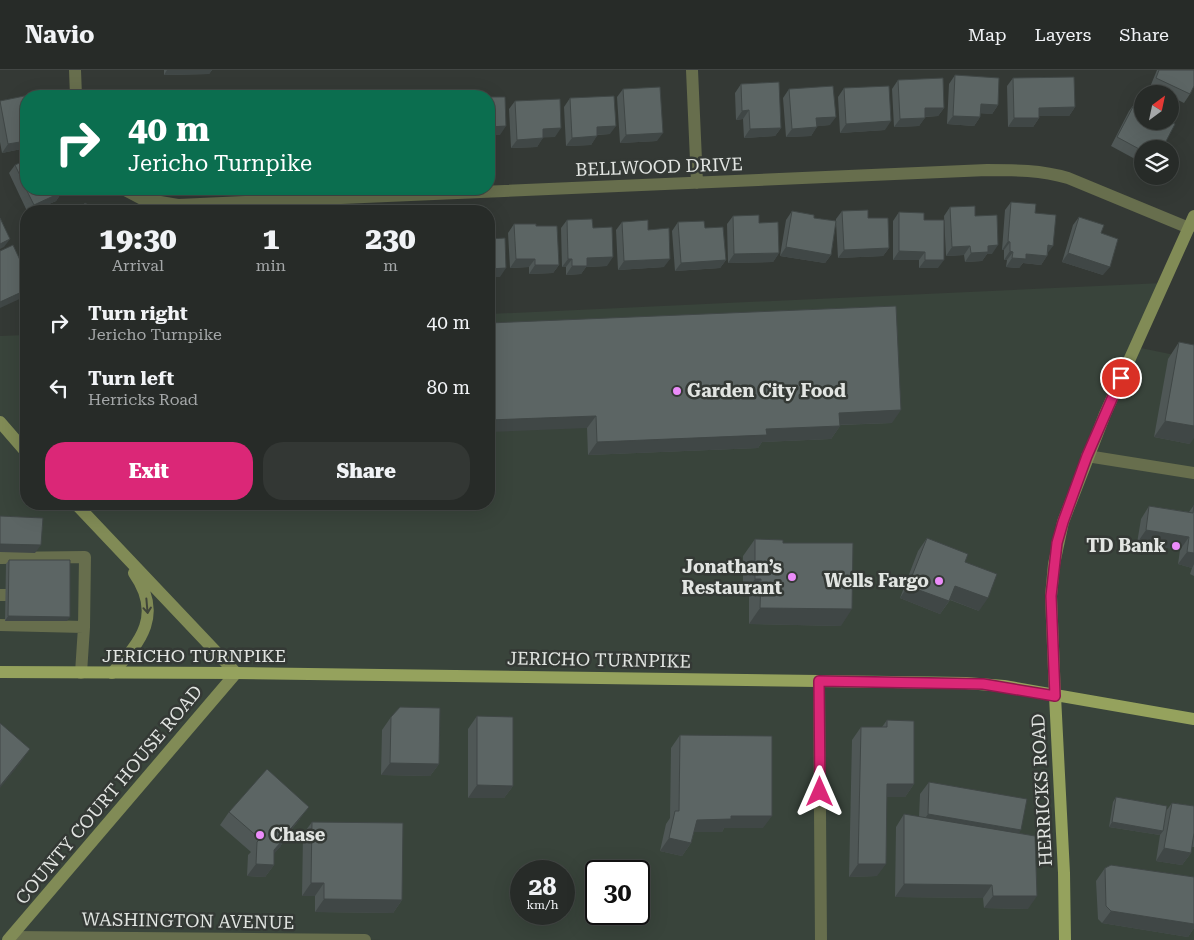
<!DOCTYPE html>
<html lang="en">
<head>
<meta charset="utf-8">
<style>
  :root { --surface:#272b28; --page:#333734; --text:#f1f3f6; --muted:#a4a7a8; --line:#434745; --accent:#db2777 }
  body { margin:0; font-family:"Roboto Serif",serif; background:var(--page); color:var(--text); height:100vh; display:flex; flex-direction:column; font-size:19px; white-space:nowrap }
  * { box-sizing:border-box; margin:0 }
  p { font-size:16px; color:var(--muted) }
  .icon { flex:none; width:28px; height:28px; fill:none; stroke:currentColor; stroke-width:2; stroke-linecap:round; stroke-linejoin:round }
  .map { position:relative; flex:1; overflow:hidden }
  .details { position:absolute; left:20px; top:135px; width:475px; height:305px; display:flex; flex-direction:column; background:var(--surface); border-radius:20px; box-shadow:0 5px 20px #0002,0 0 0 1px var(--line) }
  .details>* { flex:none }
  .hud { position:absolute; left:20px; top:20px; width:475px; height:105px; border-radius:20px; box-shadow:0 5px 20px #0002,0 0 0 1px var(--line); background:#0b6e4f; color:#fff; overflow:hidden }
  .needle { width:32px; rotate:33deg }
  .buttons { position:absolute; left:1134px; top:15px; display:grid; gap:10px }
  .buttons a { display:grid; place-items:center; width:45px; height:45px; border-radius:50%; background:var(--surface); box-shadow:0 5px 20px #0002,0 0 0 1px var(--line); font-size:25px }
  .speed { position:absolute; left:510px; top:790px; display:flex; gap:10px; font-size:25px; font-weight:700; text-align:center }
  .speed>* { display:grid; place-content:center; width:65px; height:65px; border-radius:50%; background:var(--surface); box-shadow:0 5px 20px #0002,0 0 0 1px var(--line); line-height:1 }
  .speed small { font-size:12px; font-weight:400 }
  .speed .limit { border:2px solid #111; border-radius:8px; background:#fff; color:#111 }
  .pin { position:absolute; display:grid; place-items:center; width:42px; height:42px; color:#fff; margin:-21px; border:2px solid #fff; border-radius:50%; box-shadow:0 1px 5px #0007 }
  .me { position:absolute; width:55px; margin:-28px; rotate:0deg; stroke-linejoin:round; filter:drop-shadow(0 0 4px #0008) }
  .turn { display:flex; align-items:center; gap:18px; height:105px; padding:0 25px; font-size:22px }
  .turn .icon { width:65px; height:65px; stroke-width:2.5 }
  .turn b { display:block; font-size:35px; line-height:42px }
  .eta { display:flex; justify-content:space-evenly; align-items:center; height:85px; text-align:center }
  .eta b { font-size:30px; font-weight:800; line-height:35px }
  .cta { display:flex; gap:10px; margin-top:auto; padding:10px 25px }
  .cta a { flex:1; height:58px; border-radius:20px; background:var(--accent); color:#fff; font-size:20px; font-weight:800; line-height:58px; text-align:center }
  .cta a+a { background:var(--page); color:var(--text) }
  ul { padding:0; list-style:none }
  li { display:flex; align-items:center; gap:15px; height:65px; padding:0 25px }
  li div { flex:1 }
  li b { display:block; font-size:19px }
  li em { font-style:normal }
  header { display:flex; align-items:center; gap:30px; box-sizing:border-box; height:70px; padding:0 25px; background:var(--surface); border-bottom:1px solid var(--line) }
  header strong { font-size:24px }
  nav { display:flex; gap:28px; margin-inline-start:auto; font-size:18px }
  .map>svg:first-child { display:block }
  .built { fill:#39443b; fill-rule:evenodd }
  .lines { fill:none; stroke-linecap:round; stroke-linejoin:round }
  .service { stroke:#676e4d; stroke-width:12 }
  .minor { stroke:#676e4d; stroke-width:12 }
  .secondary { stroke:#818b56; stroke-width:12 }
  .primary { stroke:#95a25d; stroke-width:12 }
  .wall { fill:#4f5756 }
  .shaded-wall { fill:#404746 }
  .building { fill:#5c6564; stroke:#404746 }
  .oneway { stroke:#40453a }
  .route-casing { stroke:#8e194d; stroke-width:12 }
  .route { stroke:#db2777; stroke-width:9 }
  .poi-dot { fill:#ec8cfa; stroke:#343935; stroke-width:2 }
  .labels { text-anchor:middle; stroke-width:5; stroke-linejoin:round; paint-order:stroke }
  .street-label { font-size:18px; fill:#e2e5e2; stroke:#343935 }
  .poi-label { font-size:18px; font-weight:bold; fill:#e2e5e2; stroke:#343935; text-anchor:end }
</style>
</head>
<body>
<header>
<strong>Navio</strong>
<nav><a>Map</a><a>Layers</a><a>Share</a></nav>
</header>
<div class="map">
<svg width="1194" height="870" viewBox="0 0 1194 870">
  <rect width="100%" height="100%" fill="#343935"/>
  <path class="built" d="M1163 213 1136 277 1194 289V870H384L11 867 8 870H0V266L26 265V434H489V244ZM521 801H564V844H521ZM596 801H639V844H596Z"/>
  <g class="lines">
    <path class="service" d="M0 488 85 487 84 557 0 555
      M0 525H6
      M81 603 84 557"/>
    <path class="minor" d="M75 0 76 26
      M692 0 697 113
      M123 119 142 129 178 135 987 100C1015 100 1041 100 1068 108L1189 158
      M1087 386 1194 403
      M819 611 821 870
      M11 867 365 870"/>
    <path class="secondary" d="M0 352 26 382
      M112 603C142 571 163 544 134 503
      M1055 626 1051 526 1054 494 1063 452 1105 344 1194 146
      M8 870 236 603 76 434"/>
    <path class="primary" d="M0 602 236 603 966 613 1004 616 1194 649
      M1055 626 1064 803 1065 870"/>
  </g>
  <path class="wall" d="M164 0H212L209 4 164 5Z
    M1157 0H1194L1190 24 1184 33 1170 26V24H1165L1150 17Z
    M955 5 998 35 992 44 980 43V47L974 56 947 54 949 14Z
    M1013 8 1075 37 1069 46H1039V48L1033 57H1008L1007 16Z
    M898 10 944 38 938 46 925 47 919 56 894 57 892 19Z
    M741 14 781 58 775 66 744 68 743 49 736 50 735 23Z
    M844 18 885 60 840 63 838 27Z
    M623 19 657 71 620 73 617 27Z
    M789 19 830 55 817 56 811 66 786 67 783 28Z
    M570 28 610 64 597 65 591 75 566 76 564 37Z
    M0 31 26 78 2 83 0 72Z
    M515 31 555 67H543L537 77 511 78 509 39Z
    M1135 33 1162 79H1142V82L1141 81 1135 89 1111 76 1129 41Z
    M15 95 62 122 56 131 33 141H27L9 103Z
    M1011 132 1035 143 1048 184 1041 195 1023 193 1019 198 1006 197 1007 190H1004V180H1002L1005 140Z
    M950 137 975 146 992 184H987L982 191 965 192 964 185 946 186 944 146Z
    M792 141 814 148 836 151V149L842 141 868 148 889 178 883 186 838 188 836 152 831 185 825 193 780 186 786 150Z
    M899 142 924 150 938 198H919V190H893V151Z
    M733 146 759 153 779 183 773 192 728 193 727 154Z
    M1079 147 1101 163 1103 205 1062 192 1073 155Z
    M567 150 593 158 607 196 586 197 581 204 566 205V197H562L561 158Z
    M622 152 648 160 664 197 618 200 616 160Z
    M678 152 705 158 726 190 720 198 675 201 672 161Z
    M514 154 536 156 559 195 553 203 529 204V197L510 198 508 163Z
    M489 253 892 353 840 355V356L831 369 762 372 758 378 588 385 587 358Z
    M1179 272 1190 374 1154 367 1168 289Z
    M1194 435V506L1190 504 1192 498 1178 494 1180 480 1137 473 1141 449 1149 436 1189 442Z
    M927 468 965 492 979 541 950 530 940 544 900 528 918 481Z
    M755 469 783 473 841 556 749 554V525H743V486Z
    M9 490 67 551H5L6 494Z
    M477 646 513 716 504 728H468V659Z
    M391 647 439 694 430 706 381 705 382 660Z
    M887 650 914 714 905 727H887L877 806 849 807 852 670 861 657H882Z
    M680 665 763 758H724L722 762H694L691 773 682 786 660 781 666 754 670 748 671 678Z
    M929 712 1020 763 1028 839 984 838 983 828 895 827 896 757 904 744 919 747 920 724Z
    M1116 727 1166 741 1172 733 1194 736V777H1192L1191 783 1182 795 1156 791 1160 765 1109 757 1113 732Z
    M229 742 300 749 288 764 280 777 274 783V795L265 807 247 806 248 785 251 782 220 755Z
    M312 752 402 830 393 843 315 842V826H302L303 764Z
    M1105 798 1194 807V858L1188 867 1102 853 1098 849 1096 811Z"/>
  <path class="shaded-wall" d="M167 0H212L209 4 164 5Z
    M981 34 998 35 992 44 975 43Z
    M1075 37 1069 46H1033L1039 38Z
    M925 38H944L938 46 919 47Z
    M749 40 743 49 736 50 742 41Z
    M953 46 980 47 974 56 947 54Z
    M836 47 830 55 810 57 816 48Z
    M925 48 919 56 894 57 900 49Z
    M1014 48H1039L1033 57H1008Z
    M891 51 885 60 840 63 846 54Z
    M506 56 500 65H489V57Z
    M616 56 610 64 591 65 597 57Z
    M817 57 811 66 786 67 792 59Z
    M561 58 555 67 537 68 543 59Z
    M781 58 775 66 744 68 750 59Z
    M663 63 657 71 620 73 626 65Z
    M597 66 591 75 566 76 572 68Z
    M543 68 537 77 511 78 517 70Z
    M26 71V78L2 83 8 74Z
    M62 122 56 131 33 141H30L34 135Z
    M10 169 4 177 0 179V174Z
    M1008 171 1010 172 1004 180H1002Z
    M998 175 992 184H987L982 191 965 192 971 183 988 176Z
    M1048 175 1053 176 1047 184Z
    M970 176 964 185 946 186 952 177Z
    M786 177 831 185 825 193 780 186Z
    M889 178 883 186 838 188 844 180Z
    M899 181 925 182 919 190H893Z
    M1010 181 1013 182 1007 190H1004Z
    M779 183 773 192 728 193 734 184Z
    M1068 183 1110 197 1103 205 1062 192Z
    M1026 184 1047 186 1041 195 1023 193 1019 198 1006 197 1012 188Z
    M613 187 607 196 586 197 581 204 566 205 572 196 587 188Z
    M516 189H535L529 197 510 198Z
    M568 189H572L566 197H562Z
    M670 189 664 197 618 200 624 191Z
    M726 190 720 198 675 201 681 193Z
    M925 190H944L938 198H919Z
    M535 195H559L553 203 529 204Z
    M506 198 500 207H489V199Z
    M26 220V226L0 238V232Z
    M901 340 892 353 831 355 839 343Z
    M596 346 587 358 489 362V350Z
    M1165 351 1194 356V368L1190 374 1154 367Z
    M840 356 831 369 762 372 758 378 588 385 597 372 766 359Z
    M1146 460 1189 467 1180 480 1137 473Z
    M0 474 41 475 35 483 0 482Z
    M1187 482 1194 483V494L1192 498 1178 494Z
    M755 509H761L749 525H743Z
    M908 516 949 531 940 544 900 528Z
    M955 516 988 528 979 541 946 528Z
    M760 538 852 539 841 556 749 554Z
    M8 546 70 547 67 551H5Z
    M30 679 21 692 0 718V716Z
    M390 693 439 694 430 706 381 705Z
    M887 714H914L905 727H878Z
    M477 715 513 716 504 728H468Z
    M309 737 300 749 278 776 287 763Z
    M928 744 1021 760 1012 773 919 757Z
    M731 746H772L763 758H724L722 762H688L697 750Z
    M1112 752 1163 761 1160 765 1109 757Z
    M288 764 280 777 266 793 274 780Z
    M669 768 691 773 682 786 660 781Z
    M1164 778 1191 783 1182 795 1156 791Z
    M256 794 274 795 265 807 247 806Z
    M858 794H886L877 806 849 807Z
    M311 813H324L315 826H302Z
    M904 814 992 815 983 828 895 827Z
    M993 826H1037L1028 839 984 838Z
    M324 829 402 830 393 843 315 842Z
    M1111 841 1194 854V858L1188 867 1102 853Z"/>
  <path class="building" d="M1159 0H1194V16L1190 24 1156 8Z
    M955 5 999 8 998 35 981 34 980 47 953 46Z
    M1074 7 1075 37 1039 38V48H1014L1013 8Z
    M943 8 944 38H925V48L900 49 898 10Z
    M779 12 781 58 750 59 749 40 742 41 741 14Z
    M833 16 836 47 816 48 817 57 792 59 789 19Z
    M889 16 891 51 846 54 844 18Z
    M660 17 663 63 626 65 623 19Z
    M164 20 167 26H146Z
    M39 23 40 26H26V71L8 74 0 31Z
    M614 26 616 56 597 57V66L572 68 570 28Z
    M489 27H505L506 56 489 57Z
    M560 29 561 58 543 59V68L517 70 515 31Z
    M1135 33 1142 37V51H1170L1175 54 1162 79H1159L1146 72 1141 80 1117 67Z
    M26 90V118L15 95Z
    M26 119H60L62 122 34 135Z
    M1011 132 1036 134 1035 143 1056 145 1053 176 1048 175 1047 186 1026 184V189L1012 188 1013 182 1010 181V172L1008 171Z
    M85 133 97 141H79Z
    M975 136V146L997 145 998 175 988 176V182L971 183 970 176 952 177 950 137Z
    M868 140V148H888L889 178 844 180 842 141Z
    M792 141 814 145V148L836 151 831 185 786 177Z
    M899 142 924 143V150H944V190H925V182L899 181Z
    M759 145V153L778 152 779 183 734 184 733 146Z
    M1079 147 1104 155 1101 163 1118 169 1110 197 1068 183Z
    M0 148 10 169 0 174Z
    M592 149 593 158 612 157 613 187 587 188V196H572V189H568L567 150Z
    M648 150V160L669 158 670 189 624 191 622 152Z
    M704 151 705 158 723 157 726 190 681 193 678 152Z
    M514 154H536V156H557L559 195H535V189H516Z
    M505 168 506 198 489 199V169Z
    M13 175 26 203V220L0 232V181Z
    M896 236 901 340 839 343 840 356 766 359 767 365 597 372 596 346 489 350V253Z
    M1179 272 1194 275V356L1165 351Z
    M1194 435V483L1187 482 1189 467 1146 460 1149 436 1193 443Z
    M0 446 43 448 41 475 0 474Z
    M927 468 968 484 965 492 997 504 988 528 955 516 949 531 908 516Z
    M755 469 783 470V473H853L852 539 760 538 761 509H755Z
    M9 490H70V547L8 546Z
    M400 637 440 638 439 694 390 693 391 647Z
    M477 646 513 647V716L477 715Z
    M887 650 914 651V714H887L886 794H858L861 657H887Z
    M0 653 30 679 0 716Z
    M680 665 772 666V746H731V749L697 750 691 773 669 768 675 741H679Z
    M267 699 309 737 287 763 288 764 274 780V795L256 794 257 772 260 769 229 742Z
    M929 712 1027 729 1021 760 928 744Z
    M1116 727 1167 736 1163 761 1112 752Z
    M1172 733 1194 736V763L1191 783 1164 778Z
    M904 744 1035 766 1037 826H993L992 815 904 814Z
    M312 752 403 753 402 830 324 829V813H311Z
    M1111 795 1194 807V854L1111 841 1106 836 1105 798Z"/>
  <defs><path id="oneway-shaft" d="M-6 0H5M1.5-3L5.5 0L1.5 3" fill="none" stroke-width="1.6" stroke-linecap="round" stroke-linejoin="round" transform="scale(1.25)"/></defs>
  <use class="oneway" href="#oneway-shaft" transform="translate(147 536) rotate(85)"/>
  <g class="lines">
    <g class="route-casing">
      <path id="route" d="M820 722 819 611 983 614 1055 626 1051 526 1057 473 1063 452 1087 386 1121 308"/>
    </g>
    <use href="#route" class="route"/>
  </g>
  <g class="poi-dot">
    <circle cx="677" cy="321" r="5"/>
    <circle cx="1176" cy="476" r="5"/>
    <circle cx="792" cy="507" r="5"/>
    <circle cx="939" cy="511" r="5"/>
    <circle cx="260" cy="765" r="5"/>
  </g>
  <g class="labels">
    <g class="street-label">
      <text transform="translate(659 97) rotate(-2)" y="6">BELLWOOD DRIVE</text>
      <text x="194" y="592">JERICHO TURNPIKE</text>
      <text transform="translate(599 590) rotate(1)" y="6">JERICHO TURNPIKE</text>
      <text transform="translate(1042 720) rotate(-93)" y="6">HERRICKS ROAD</text>
      <text transform="translate(109 725) rotate(-50)" y="6">COUNTY COURT HOUSE ROAD</text>
      <text transform="translate(188 851) rotate(1)" y="6">WASHINGTON AVENUE</text>
    </g>
    <g class="poi-label">
      <text x="687" y="327" text-anchor="start">Garden City Food</text>
      <text x="1166" y="482">TD Bank</text>
      <text x="782" y="503">Jonathan’s<tspan x="782" dy="21">Restaurant</tspan></text>
      <text x="929" y="517">Wells Fargo</text>
      <text x="270" y="771" text-anchor="start">Chase</text>
    </g>
  </g>
</svg>
<div class="buttons">
<a><svg class="needle" viewBox="-14 -14 28 28"><path d="M0-13l5 13h-10z" fill="#e53935"/><path d="M0 13l5-13h-10z" fill="#a4a7a8"/></svg></a>
<a><svg class="icon" aria-label="layers" viewBox="0 0 24 24"><path d="M12 4l9 5-9 5-9-5zM3 14l9 5 9-5"/></svg></a>
</div>
<div class="speed"><div>28<small>km/h</small></div><div class="limit">30</div></div>
<div class="pin" style="left:1121px;top:308px;background:#d93025"><svg class="icon" aria-label="arrive" viewBox="0 0 24 24"><path d="M6 21V4h12l-3 4 3 4H6"/></svg></div>
<svg class="me" style="left:820px;top:722px" viewBox="-20 -20 40 40"><path d="M0-17L14 15 0 8-14 15z" fill="#db2777" stroke="#fff" stroke-width="4"/></svg>
<div class="hud">
<div class="turn"><svg class="icon" aria-label="right" viewBox="0 0 24 24"><path d="M7 20v-9h11M14 6l5 5-5 5"/></svg><div><b>40 m</b>Jericho Turnpike</div></div>
</div>
<section class="details">
<div class="eta">
<div><b>19:30</b><p>Arrival</p></div>
<div><b>1</b><p>min</p></div>
<div><b>230</b><p>m</p></div>
</div>
<ul>
<li><svg class="icon" aria-label="right" viewBox="0 0 24 24"><path d="M7 20v-9h11M14 6l5 5-5 5"/></svg><div><b>Turn right</b><p>Jericho Turnpike</p></div><em>40 m</em></li>
<li><svg class="icon" aria-label="left" viewBox="0 0 24 24"><path d="M17 20v-9H6M10 6l-5 5 5 5"/></svg><div><b>Turn left</b><p>Herricks Road</p></div><em>80 m</em></li>
</ul>
<div class="cta"><a>Exit</a><a>Share</a></div>
</section>
</div>
</body>
</html>
